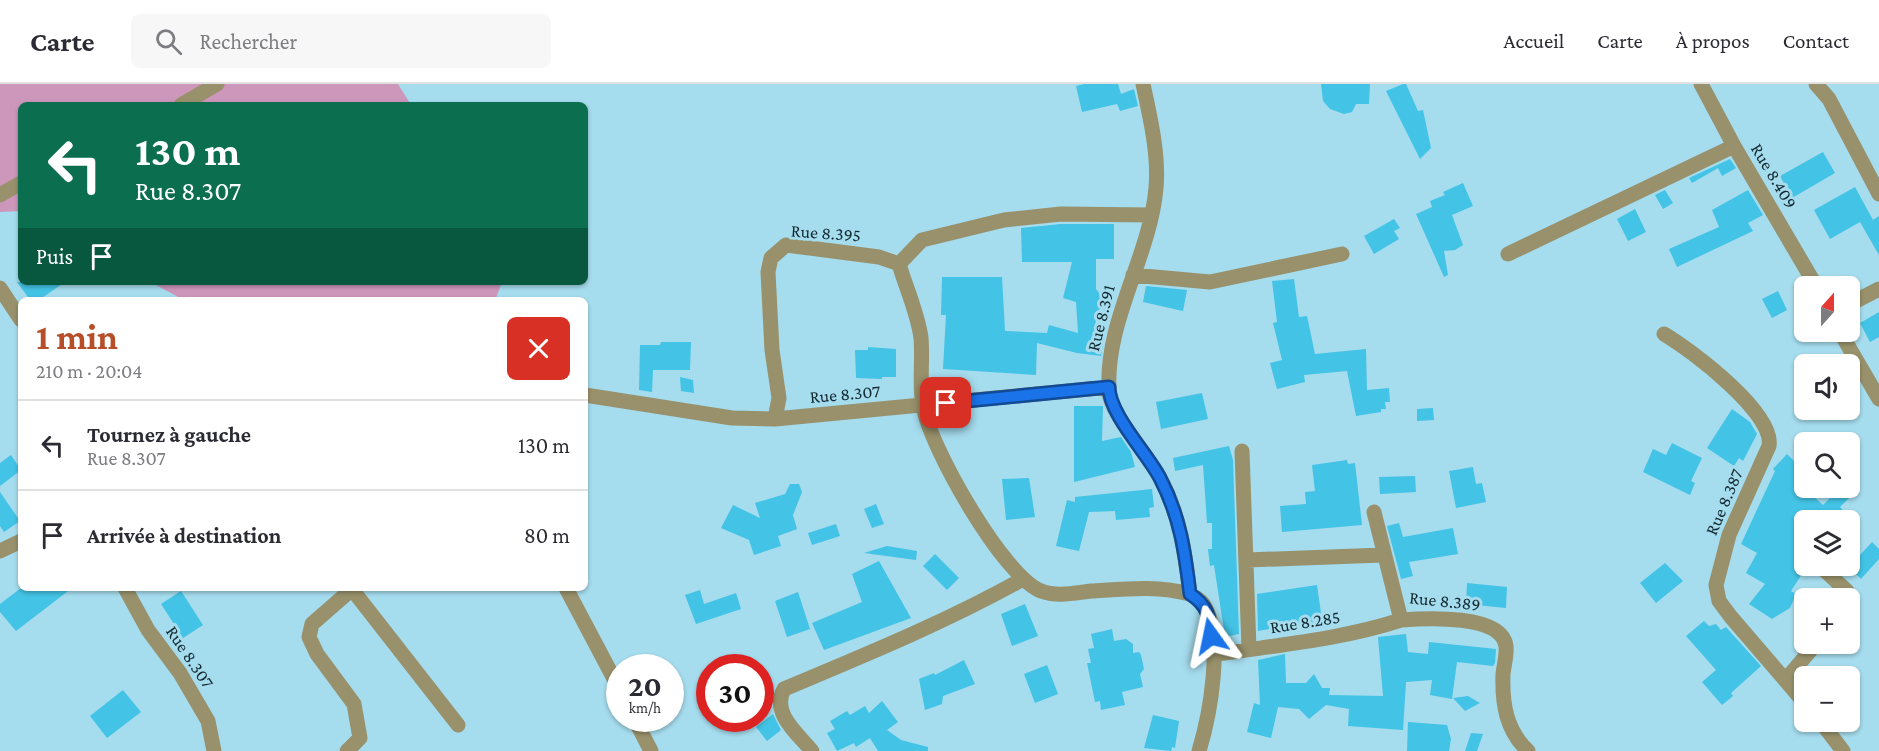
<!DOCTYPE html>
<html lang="fr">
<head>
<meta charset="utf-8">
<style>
  :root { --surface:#fff; --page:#f7f7f7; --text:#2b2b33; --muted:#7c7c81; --line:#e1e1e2; --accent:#b64e2a }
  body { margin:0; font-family:"Crimson Pro",serif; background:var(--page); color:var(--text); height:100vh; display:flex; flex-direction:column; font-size:22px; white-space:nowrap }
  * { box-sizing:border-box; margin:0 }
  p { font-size:20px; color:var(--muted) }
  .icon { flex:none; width:33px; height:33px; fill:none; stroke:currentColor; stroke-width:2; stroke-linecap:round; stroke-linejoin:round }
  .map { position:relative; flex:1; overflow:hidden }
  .panel { position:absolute; left:18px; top:213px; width:570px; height:294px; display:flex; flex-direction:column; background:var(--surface); border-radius:9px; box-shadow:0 2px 4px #0004 }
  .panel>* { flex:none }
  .hud { position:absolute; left:18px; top:18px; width:570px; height:183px; border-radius:9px; box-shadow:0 2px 4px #0004; background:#0b6e4f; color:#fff; overflow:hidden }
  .needle { width:39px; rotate:21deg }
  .tools { position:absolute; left:1794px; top:192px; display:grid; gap:12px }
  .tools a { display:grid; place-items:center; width:66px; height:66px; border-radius:9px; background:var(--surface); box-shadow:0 2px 4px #0004; font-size:30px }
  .speed { position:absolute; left:606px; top:570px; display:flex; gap:12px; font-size:30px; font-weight:700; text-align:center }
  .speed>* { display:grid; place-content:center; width:78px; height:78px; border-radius:50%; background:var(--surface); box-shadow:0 2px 4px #0004; line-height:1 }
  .speed small { font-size:15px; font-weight:400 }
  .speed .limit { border:9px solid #d22; background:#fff; color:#111 }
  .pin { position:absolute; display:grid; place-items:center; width:51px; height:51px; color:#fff; margin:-26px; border-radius:12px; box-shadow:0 3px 9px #0006 }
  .me { position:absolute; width:66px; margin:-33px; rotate:348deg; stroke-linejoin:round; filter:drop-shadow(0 0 4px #0008) }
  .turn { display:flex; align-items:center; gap:21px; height:126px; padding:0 18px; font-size:27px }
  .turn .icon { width:78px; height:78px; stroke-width:2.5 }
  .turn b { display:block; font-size:42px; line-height:51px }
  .then { display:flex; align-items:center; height:57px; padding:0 18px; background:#0003; gap:12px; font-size:22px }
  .round { display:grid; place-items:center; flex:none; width:63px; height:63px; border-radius:9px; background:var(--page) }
  .overview { display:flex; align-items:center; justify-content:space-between; height:102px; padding:0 18px }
  h1 { font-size:36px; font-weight:700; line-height:45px; color:var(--accent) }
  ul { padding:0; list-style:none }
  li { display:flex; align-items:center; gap:18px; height:90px; padding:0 18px; border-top:2px solid var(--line) }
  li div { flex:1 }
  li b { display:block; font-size:22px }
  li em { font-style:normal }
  header { display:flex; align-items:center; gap:36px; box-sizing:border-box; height:84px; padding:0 30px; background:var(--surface); border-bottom:2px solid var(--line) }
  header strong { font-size:28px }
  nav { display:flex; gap:33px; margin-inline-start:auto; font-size:21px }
  .search { width:420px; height:54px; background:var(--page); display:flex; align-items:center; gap:15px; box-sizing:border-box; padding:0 21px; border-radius:9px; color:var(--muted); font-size:22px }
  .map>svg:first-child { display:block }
  .green { fill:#cd96bb }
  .building { fill:#43c3e5 }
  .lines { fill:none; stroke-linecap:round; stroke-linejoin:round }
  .minor { stroke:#98916b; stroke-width:15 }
  .route-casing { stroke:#114b97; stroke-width:15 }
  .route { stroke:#1a73e8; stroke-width:10 }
  .labels { text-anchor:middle; stroke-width:6; stroke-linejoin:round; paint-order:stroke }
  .street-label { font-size:18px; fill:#132a30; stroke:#a5dcee }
</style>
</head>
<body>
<header>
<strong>Carte</strong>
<div class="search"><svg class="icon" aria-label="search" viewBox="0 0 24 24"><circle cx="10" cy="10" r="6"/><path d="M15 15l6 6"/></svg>Rechercher</div>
<nav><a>Accueil</a><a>Carte</a><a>À propos</a><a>Contact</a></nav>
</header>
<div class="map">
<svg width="1879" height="667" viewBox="0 0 1879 667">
  <rect width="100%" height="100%" fill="#a5dcee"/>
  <path class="green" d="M0 0H398L411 21H21V127L0 128Z
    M150 198H502L496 214 489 216H184Z"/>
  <path class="building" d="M1084 0H1118L1121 10 1134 5 1138 22 1120 27 1117 20 1082 28 1076 2Z
    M1321 0H1370L1369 20H1356L1352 28 1344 30 1330 25 1323 17Z
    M1403 0H1406L1418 27 1423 26 1431 64 1420 75 1386 7Z
    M1823 68 1835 89 1792 114 1780 92Z
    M1730 75 1736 84 1722 92 1718 84 1692 99 1689 94Z
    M1463 99 1473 122 1452 131 1463 161 1455 166 1444 167 1448 191 1444 193 1416 130 1432 123 1430 117 1445 111 1443 108Z
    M1855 103 1873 136 1879 132V171L1860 138 1830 155 1814 126Z
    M1665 106 1673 119 1663 125 1655 111Z
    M1748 106 1763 131 1748 139 1753 147 1677 183 1669 165 1719 143 1712 126Z
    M1635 125 1646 148 1628 157 1617 135Z
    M1394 135 1400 144 1394 147 1399 155 1374 170 1364 152Z
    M1061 140H1114V175H1096V205L1103 214 1095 240 1103 241 1105 249 1101 272 1077 269 1037 259 1036 291 943 285 946 231H941L942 193H1002L1005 247 1047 249 1049 241 1078 249 1076 218 1063 214 1072 178H1022L1021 144Z
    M1294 195 1299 233 1307 232 1315 270 1366 265 1367 306 1389 304 1390 318H1385L1386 325H1381V328L1356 332 1347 287 1304 291 1305 298 1277 305 1270 279 1282 276 1273 239 1277 238 1272 197Z
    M17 198H65L39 216H30Z
    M1146 202 1187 206 1183 227 1143 218Z
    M1778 207 1787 226 1772 234 1762 215Z
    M1879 228V253L1870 258 1860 239Z
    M661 258H691L690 286H653L652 308 639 306 640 261H660Z
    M868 263 896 265V293H882V295L856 294 855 266H868Z
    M680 293 693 296 694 309 681 307Z
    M1202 309 1208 335 1161 345 1156 318Z
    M1074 322H1103L1102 357 1121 353 1131 368 1135 383 1074 398Z
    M1433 324 1434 336 1417 337V325Z
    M1732 325 1750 338 1757 350 1743 377 1739 374 1734 382 1707 364Z
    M1672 359 1702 374 1691 397 1695 399 1690 411 1643 388 1653 365 1666 371Z
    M1229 362 1233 376 1239 550 1225 553 1214 481 1210 482 1208 465H1212V439H1207L1203 381 1175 387 1173 374Z
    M1787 370 1804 387V404L1823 421 1840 404 1850 413 1840 423 1851 436H1804V487L1791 507 1796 510 1790 524 1772 535 1749 520 1765 500 1746 489 1757 469 1741 460 1775 387 1773 385Z
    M11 371 21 386 0 402V379Z
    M1347 376 1348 380 1355 379 1362 441 1282 448 1280 422 1306 420 1305 408 1315 407 1312 381Z
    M1473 383 1476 400 1482 399 1486 418 1456 424 1449 387Z
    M1415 392 1416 408 1380 410 1379 393Z
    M1029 394 1035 433 1006 436 1002 395Z
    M790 400H799L802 408 793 431 797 445 778 452 781 462 754 471 749 456 721 444 733 421 760 434 755 419 785 410Z
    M1152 405 1154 423 1149 424 1150 433 1116 436 1115 427 1089 428 1079 467 1056 462 1067 416 1075 418V413Z
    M0 408 20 437 4 448 0 442Z
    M876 420 884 440 872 444 864 425Z
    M1399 439 1403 453 1453 444 1458 470 1409 478 1413 492 1401 495 1387 442Z
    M836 440 840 452 812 461 808 449Z
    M1872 458 1879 465V475L1861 495 1849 483Z
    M887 462 917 467 916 476 864 469Z
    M935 470 959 494 947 506 923 482Z
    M879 477 911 534 824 566 812 539 862 518 852 490Z
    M1665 479 1683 497 1656 519 1640 499Z
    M1467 499 1507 503 1506 524 1466 520Z
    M1317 501 1322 536 1258 547 1257 510Z
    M21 504H72L16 547 0 528V520Z
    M700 506 704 520 736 509 741 525 696 540 685 511Z
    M181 507 203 541 183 554 161 520Z
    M798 508 810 545 787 553 775 517Z
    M1025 520 1038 552 1012 562 1001 530Z
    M1704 537 1709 542 1716 540 1721 546 1726 543 1761 582 1731 609 1733 612 1722 621 1702 598 1716 586 1686 552Z
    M1112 545 1114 557 1126 555 1133 560V569L1139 568 1141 571 1144 585 1140 590 1143 603 1122 608 1125 621 1101 626 1100 617 1095 618 1087 579H1091L1088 565 1094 564 1091 550Z
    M1406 550 1408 568 1428 570 1429 558 1496 565 1495 579 1493 582 1457 578 1452 615 1430 611 1432 596 1406 598 1403 646 1348 642 1349 625 1326 621 1309 635 1299 625 1278 623 1271 654 1247 648 1254 619 1260 621 1258 576 1285 570 1286 599H1306L1314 590 1322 604H1330L1329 611 1383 612 1378 553Z
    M964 576 975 600 943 612 942 620 925 626 919 595 934 589 935 591Z
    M1047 581 1058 610 1035 619 1024 590Z
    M123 606 141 628 107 654 90 632Z
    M1468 612 1480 619 1465 627 1453 614Z
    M882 617 898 638 887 646 901 656 928 663V667H878L870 654 856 663 854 659 837 667 827 649 835 645 830 637 847 627 850 631 865 622 869 629Z
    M773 630 781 646 767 657 756 643Z
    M1153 631 1179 637 1175 664 1172 663 1171 667 1144 664Z
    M1408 638 1447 641 1451 655 1449 667H1407Z
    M1471 649 1483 650 1477 667H1465Z"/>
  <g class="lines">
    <path class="minor" d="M1143 0C1150 33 1159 70 1156 104 1150 173 1105 236 1109 307 1110 329 1147 370 1159 392 1180 430 1185 468 1190 510 1195 513 1201 516 1204 521 1224 555 1210 631 1199 667
      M1701 0 1734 62 1816 202
      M1816 0 1829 15 1879 110
      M181 21 217 0
      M0 111 21 99
      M1508 170 1734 62
      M899 180 922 156 1004 136 1061 130 1151 131
      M1133 191 1210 198 1342 170
      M0 204 21 236
      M1850 220 1879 205
      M1840 248 1879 315
      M1664 250C1691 266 1775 329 1769 362L1729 451 1716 501 1719 517 1731 533 1804 618
      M585 311 732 334 775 335 1109 303
      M775 335 779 314 772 266 768 188 771 174 786 161 879 173 899 180C906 204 918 230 921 254 923 277 919 300 923 322 930 363 1003 492 1041 507 1057 513 1074 509 1091 507 1124 505 1158 501 1190 510
      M1242 367 1249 565
      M1374 428 1401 536C1426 534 1502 530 1506 562 1507 571 1504 581 1503 590 1502 620 1506 646 1528 667
      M0 467 21 457
      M1247 476 1383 471
      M1820 482 1847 507V514
      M125 504 148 546 180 589 208 637 214 667
      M351 504 458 641
      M566 504 620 606
      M1212 571C1276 561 1339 556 1401 536
      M1787 594 1816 560
      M634 634 651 667
      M1821 638 1843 667
      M347 667 360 654 354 620 317 570 309 553 312 540 352 505
      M812 667C797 649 771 629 784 605 865 571 946 538 1023 495"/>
  </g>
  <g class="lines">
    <g class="route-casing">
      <path id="route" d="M946 319 1109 303C1109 330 1147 369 1160 394 1180 432 1185 468 1190 510 1207 521 1210 532 1211 552"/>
    </g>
    <use href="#route" class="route"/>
  </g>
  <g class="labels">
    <g class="street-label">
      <text transform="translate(1774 92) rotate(59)" y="6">Rue 8.409</text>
      <text transform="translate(826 149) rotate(4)" y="6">Rue 8.395</text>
      <text transform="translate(1101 234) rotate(-76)" y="6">Rue 8.391</text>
      <text transform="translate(845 310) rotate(-5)" y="6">Rue 8.307</text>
      <text transform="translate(1724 418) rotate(-67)" y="6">Rue 8.387</text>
      <text transform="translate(1445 517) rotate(6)" y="6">Rue 8.389</text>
      <text transform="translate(1305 538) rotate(-9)" y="6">Rue 8.285</text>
      <text transform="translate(190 573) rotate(56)" y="6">Rue 8.307</text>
    </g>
  </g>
</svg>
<div class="tools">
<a><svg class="needle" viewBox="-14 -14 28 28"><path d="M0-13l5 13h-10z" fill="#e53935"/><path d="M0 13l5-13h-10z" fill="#7c7c81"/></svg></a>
<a><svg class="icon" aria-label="sound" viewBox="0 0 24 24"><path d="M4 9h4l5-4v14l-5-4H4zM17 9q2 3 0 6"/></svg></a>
<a><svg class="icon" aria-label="search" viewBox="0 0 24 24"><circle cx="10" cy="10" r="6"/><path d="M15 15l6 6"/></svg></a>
<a><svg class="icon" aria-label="layers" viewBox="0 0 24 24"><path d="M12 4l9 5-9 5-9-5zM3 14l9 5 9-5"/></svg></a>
<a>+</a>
<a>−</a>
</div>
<div class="speed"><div>20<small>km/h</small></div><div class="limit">30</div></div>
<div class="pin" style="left:946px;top:319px;background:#d93025"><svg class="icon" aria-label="arrive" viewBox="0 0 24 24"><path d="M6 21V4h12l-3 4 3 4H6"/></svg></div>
<svg class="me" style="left:1211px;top:552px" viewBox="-20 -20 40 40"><path d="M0-17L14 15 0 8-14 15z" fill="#1a73e8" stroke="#fff" stroke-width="4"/></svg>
<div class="hud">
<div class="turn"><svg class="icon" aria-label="left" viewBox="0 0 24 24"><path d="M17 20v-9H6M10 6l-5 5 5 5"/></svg><div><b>130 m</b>Rue 8.307</div></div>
<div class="then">Puis<svg class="icon" aria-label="arrive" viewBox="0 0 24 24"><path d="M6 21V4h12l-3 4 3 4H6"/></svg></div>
</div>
<section class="panel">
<div class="overview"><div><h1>1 min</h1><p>210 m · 20:04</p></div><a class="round" style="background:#d93025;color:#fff"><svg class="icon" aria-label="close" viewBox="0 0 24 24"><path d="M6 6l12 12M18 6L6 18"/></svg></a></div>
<ul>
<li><svg class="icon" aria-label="left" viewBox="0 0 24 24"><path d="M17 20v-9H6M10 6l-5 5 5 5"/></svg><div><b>Tournez à gauche</b><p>Rue 8.307</p></div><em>130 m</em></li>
<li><svg class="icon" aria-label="arrive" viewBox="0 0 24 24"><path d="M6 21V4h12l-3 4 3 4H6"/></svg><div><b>Arrivée à destination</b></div><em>80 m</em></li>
</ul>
</section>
</div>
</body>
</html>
